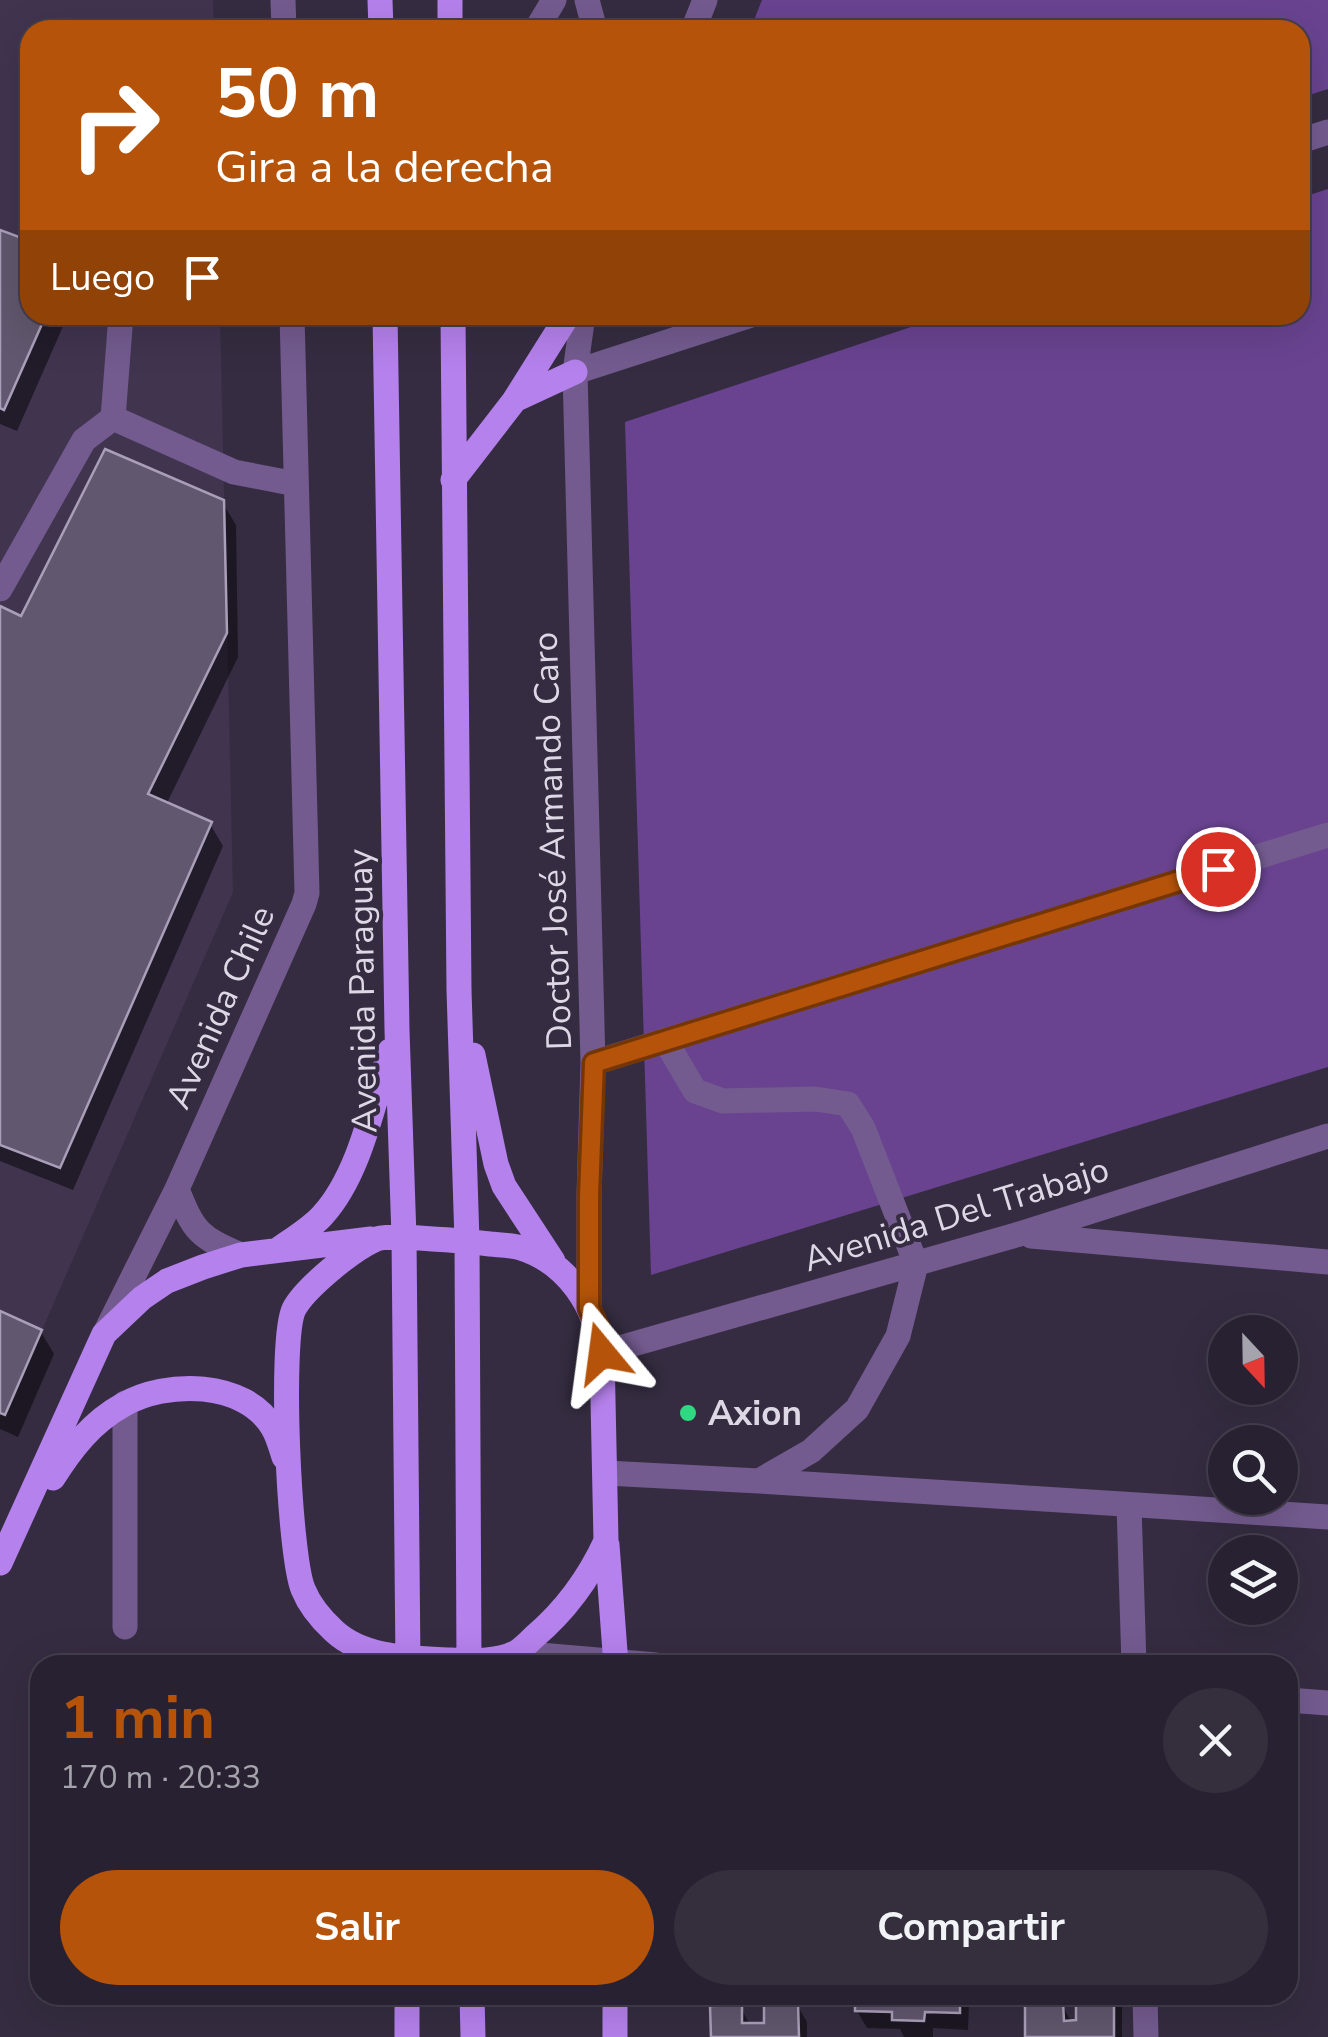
<!DOCTYPE html>
<html lang="es">
<head>
<meta charset="utf-8">
<style>
  :root { --surface:#282131; --page:#342e3d; --text:#f1f3f6; --muted:#a5a3ab; --line:#443e4d; --accent:#b45309 }
  body { margin:0; font-family:"Nunito Sans",sans-serif; background:var(--page); color:var(--text); height:100vh; display:flex; flex-direction:column; font-size:38px; white-space:nowrap }
  * { box-sizing:border-box; margin:0 }
  p { font-size:32px; color:var(--muted) }
  .icon { flex:none; width:55px; height:55px; fill:none; stroke:currentColor; stroke-width:2; stroke-linecap:round; stroke-linejoin:round }
  .map { position:relative; flex:1; overflow:hidden }
  .details { position:absolute; left:30px; top:1655px; width:1268px; height:350px; display:flex; flex-direction:column; background:var(--surface); border-radius:30px; box-shadow:0 10px 40px #0002,0 0 0 2px var(--line) }
  .details>* { flex:none }
  .hud { position:absolute; left:20px; top:20px; width:1290px; height:305px; border-radius:30px; box-shadow:0 10px 40px #0002,0 0 0 2px var(--line); background:#b45309; color:#fff; overflow:hidden }
  .needle { width:65px; rotate:158deg }
  .buttons { position:absolute; left:1208px; top:1315px; display:grid; gap:20px }
  .buttons a { display:grid; place-items:center; width:90px; height:90px; border-radius:50%; background:var(--surface); box-shadow:0 10px 40px #0002,0 0 0 2px var(--line); font-size:50px }
  .pin { position:absolute; display:grid; place-items:center; width:85px; height:85px; color:#fff; margin:-42px; border:5px solid #fff; border-radius:50%; box-shadow:0 2px 10px #0007 }
  .me { position:absolute; width:110px; margin:-55px; rotate:344deg; stroke-linejoin:round; filter:drop-shadow(0 0 8px #0008) }
  .turn { display:flex; align-items:center; gap:35px; height:210px; padding:0 30px; font-size:45px }
  .turn .icon { width:130px; height:130px; stroke-width:2.5 }
  .turn b { display:block; font-size:70px; line-height:85px }
  .then { display:flex; align-items:center; height:95px; padding:0 30px; background:#0003; gap:20px; font-size:38px }
  .round { display:grid; place-items:center; flex:none; width:105px; height:105px; border-radius:52px; background:var(--page) }
  .head { display:flex; align-items:center; justify-content:space-between; height:170px; padding:0 30px }
  h1 { font-size:60px; font-weight:700; line-height:75px; color:var(--accent) }
  .button { display:flex; gap:20px; margin-top:auto; padding:20px 30px }
  .button a { flex:1; height:115px; border-radius:60px; background:var(--accent); color:#fff; font-size:40px; font-weight:700; line-height:115px; text-align:center }
  .button a+a { background:var(--page); color:var(--text) }
  .map>svg:first-child { display:block }
  .built { fill:#40344f }
  .green { fill:#694390 }
  .shadow { fill:#0007 }
  .building { fill:#61576e; stroke:#aa9fb9; stroke-width:2.5 }
  .lines { fill:none; stroke-linecap:round; stroke-linejoin:round }
  .minor { stroke:#735b8f; stroke-width:25 }
  .major { stroke:#b581ec; stroke-width:25 }
  .route-casing { stroke:#753606; stroke-width:25 }
  .route { stroke:#b45309; stroke-width:18 }
  .poi-dot { fill:#31d882; stroke:#352c41; stroke-width:4 }
  .labels { text-anchor:middle; stroke-width:8; stroke-linejoin:round; paint-order:stroke }
  .street-label { font-size:35px; fill:#ded8e6; stroke:#352c41 }
  .poi-label { font-size:35px; font-weight:bold; fill:#ded8e6; stroke:#352c41; text-anchor:start }
</style>
</head>
<body>
<div class="map">
<svg width="1328" height="2037" viewBox="0 0 1328 2037">
  <rect width="100%" height="100%" fill="#352c41"/>
  <path class="built" d="M0 0H213L214 30H30V315H220L233 892 5 1415 0 1413Z"/>
  <path class="green" d="M762 0H1328V89L1300 98V30H750Z
    M1328 189V1067L651 1275 625 422 947 315H1300V198Z"/>
  <path class="shadow" d="M0 232 30 244V315H68L17 431 0 424Z
    M222 502 236 525 238 657 166 805 210 824 223 846 73 1190 0 1161V609L22 619Z
    M0 1313 41 1332 54 1354 18 1437 0 1429Z
    M858 1995H965L969 2002 968 2030 933 2028V2037H904L900 2029 867 2028 857 2011Z
    M1028 1995H1050L1056 2005H1062L1072 2023H1078L1094 2005 1095 1995H1117L1122 2005V2037H1028Z
    M797 2005 807 2022V2037H713L740 2007 751 2026 767 2025Z"/>
  <path class="building" d="M0 230 30 241V315H46L4 410 0 408Z
    M105 449 224 500 227 633 148 794 212 822 60 1168 0 1145V606L21 616Z
    M0 1311 42 1330 5 1415 0 1413Z
    M855 1995H960V2013L925 2012 924 2021 892 2020V2012L855 2011Z
    M1025 1995H1049V2002H1063L1064 2021 1076 2020V2002H1092V1995H1114V2037H1025Z
    M798 2002 799 2037H711L710 2006 742 2005V2023H764V2003Z"/>
  <g class="lines">
    <path class="minor" d="M283 0 284 30
      M587 0 595 30
      M536 30 554 0
      M693 30 705 0
      M1300 141 1328 132
      M583 315 575 372 593 1063 589 1196V1308
      M575 372 751 315
      M113 418 121 315
      M0 589 84 440 113 418 234 472 296 484
      M665 1040 695 1091 723 1101 815 1099 848 1104 863 1128 916 1264 898 1336 857 1409 811 1451 759 1481
      M593 1063 1328 835
      M177 1189C194 1232 199 1237 241 1255
      M1031 1236 1328 1262
      M107 1329 177 1189 304 904 307 893 292 315
      M602 1353 1016 1235 1328 1136
      M125 1403V1627
      M606 1473 759 1481 1328 1517
      M1129 1505 1134 1665
      M516 1653 656 1665
      M1288 1700 1328 1703
      M1145 1995 1146 2037"/>
    <path class="major" d="M380 0 381 30
      M450 0V30
      M385 315 397 1030 404 1237 408 1665
      M453 315 459 990 467 1241 469 1665
      M519 398 575 372
      M453 480 514 401 568 315
      M473 1055 496 1164 504 1186 553 1261
      M404 1237C432 1239 461 1240 490 1244 499 1245 511 1245 521 1248 568 1263 595 1306 602 1353L606 1541C589 1578 566 1610 534 1637 529 1642 523 1648 517 1652 499 1662 470 1661 450 1660 412 1658 364 1659 334 1631 322 1620 309 1604 303 1589 289 1555 279 1339 294 1309 305 1288 352 1250 374 1240 382 1236 394 1238 404 1237Z
      M279 1249C293 1239 310 1229 322 1216 360 1175 373 1103 390 1051
      M53 1478C71 1449 92 1422 123 1405 166 1380 245 1380 273 1428 278 1436 281 1448 284 1457
      M607 1545 616 1665
      M0 1563 104 1334 142 1298 167 1281 203 1267 241 1255 371 1239
      M472 1995 473 2037
      M407 2037V1995
      M615 2037V1995"/>
  </g>
  <g class="lines">
    <g class="route-casing">
      <path id="route" d="M602 1353 599 1330 589 1308V1196L594 1063 1218 869"/>
    </g>
    <use href="#route" class="route"/>
  </g>
  <circle class="poi-dot" cx="688" cy="1413" r="10"/>
  <g class="labels">
    <g class="street-label">
      <text transform="translate(552 841) rotate(-92)" y="12">Doctor José Armando Caro</text>
      <text transform="translate(362 991) rotate(-91)" y="12">Avenida Paraguay</text>
      <text transform="translate(220 1007) rotate(-66)" y="12">Avenida Chile</text>
      <text transform="translate(956 1214) rotate(-17)" y="12">Avenida Del Trabajo</text>
    </g>
    <g class="poi-label">
      <text x="708" y="1425">Axion</text>
    </g>
  </g>
</svg>
<div class="buttons">
<a><svg class="needle" viewBox="-14 -14 28 28"><path d="M0-13l5 13h-10z" fill="#e53935"/><path d="M0 13l5-13h-10z" fill="#a5a3ab"/></svg></a>
<a><svg class="icon" aria-label="search" viewBox="0 0 24 24"><circle cx="10" cy="10" r="6"/><path d="M15 15l6 6"/></svg></a>
<a><svg class="icon" aria-label="layers" viewBox="0 0 24 24"><path d="M12 4l9 5-9 5-9-5zM3 14l9 5 9-5"/></svg></a>
</div>
<div class="pin" style="left:1218px;top:869px;background:#d93025"><svg class="icon" aria-label="arrive" viewBox="0 0 24 24"><path d="M6 21V4h12l-3 4 3 4H6"/></svg></div>
<svg class="me" style="left:602px;top:1353px" viewBox="-20 -20 40 40"><path d="M0-17L14 15 0 8-14 15z" fill="#b45309" stroke="#fff" stroke-width="4"/></svg>
<div class="hud">
<div class="turn"><svg class="icon" aria-label="right" viewBox="0 0 24 24"><path d="M7 20v-9h11M14 6l5 5-5 5"/></svg><div><b>50 m</b>Gira a la derecha</div></div>
<div class="then">Luego<svg class="icon" aria-label="arrive" viewBox="0 0 24 24"><path d="M6 21V4h12l-3 4 3 4H6"/></svg></div>
</div>
<section class="details">
<div class="head"><div><h1>1 min</h1><p>170 m · 20:33</p></div><a class="round"><svg class="icon" aria-label="close" viewBox="0 0 24 24"><path d="M6 6l12 12M18 6L6 18"/></svg></a></div>
<div class="button"><a>Salir</a><a>Compartir</a></div>
</section>
</div>
</body>
</html>
